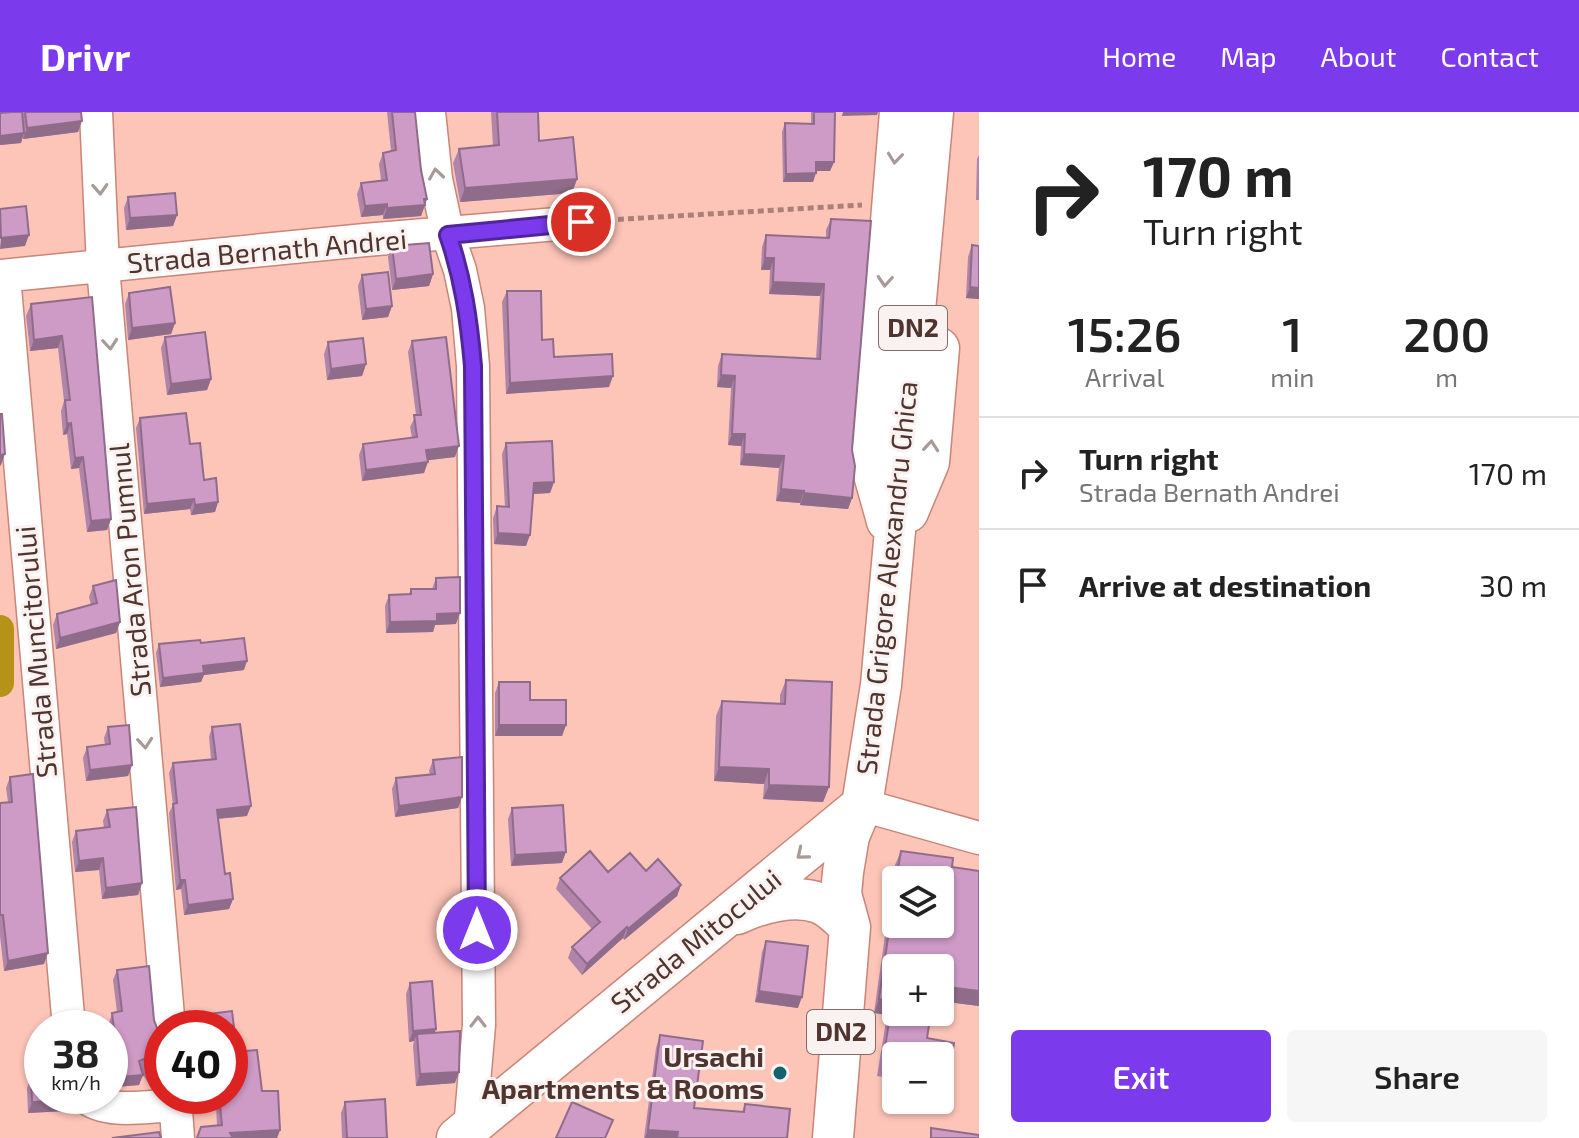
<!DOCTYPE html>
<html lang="en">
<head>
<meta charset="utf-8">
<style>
  :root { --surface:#fff; --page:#f6f6f6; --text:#222; --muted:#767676; --line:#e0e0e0; --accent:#7c3aed }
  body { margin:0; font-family:"Exo 2",sans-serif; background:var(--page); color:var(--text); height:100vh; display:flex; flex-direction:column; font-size:30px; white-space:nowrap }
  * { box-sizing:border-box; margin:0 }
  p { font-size:26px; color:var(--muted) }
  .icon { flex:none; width:44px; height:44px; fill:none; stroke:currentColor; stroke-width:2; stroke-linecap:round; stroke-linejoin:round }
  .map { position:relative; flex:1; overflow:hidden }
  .panel { display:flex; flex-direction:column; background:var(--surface); width:600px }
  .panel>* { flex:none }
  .top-card { background:#fff; color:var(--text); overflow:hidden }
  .fabs { position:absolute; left:882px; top:754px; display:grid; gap:16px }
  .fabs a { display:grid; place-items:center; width:72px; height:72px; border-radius:8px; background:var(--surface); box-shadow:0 2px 6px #0004; font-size:40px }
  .speed { position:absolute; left:24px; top:898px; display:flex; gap:16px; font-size:40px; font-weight:700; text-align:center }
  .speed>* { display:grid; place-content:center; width:104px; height:104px; border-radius:50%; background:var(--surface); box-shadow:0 2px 6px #0004; line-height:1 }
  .speed small { font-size:20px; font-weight:400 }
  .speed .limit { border:12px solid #d22; background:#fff; color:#111 }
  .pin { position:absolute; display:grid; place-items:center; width:68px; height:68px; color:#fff; margin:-34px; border:4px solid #fff; border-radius:50%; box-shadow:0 2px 8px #0007 }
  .me { position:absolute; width:88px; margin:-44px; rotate:0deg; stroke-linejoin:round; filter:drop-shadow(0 0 6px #0008) }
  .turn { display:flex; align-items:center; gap:28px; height:168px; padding:0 32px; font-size:36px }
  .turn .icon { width:104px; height:104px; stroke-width:2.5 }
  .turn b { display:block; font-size:56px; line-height:68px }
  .eta { display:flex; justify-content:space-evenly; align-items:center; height:136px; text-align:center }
  .eta b { font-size:48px; font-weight:600; line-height:56px }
  .cta { display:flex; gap:16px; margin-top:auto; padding:16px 32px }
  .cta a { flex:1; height:92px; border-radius:8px; background:var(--accent); color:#fff; font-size:32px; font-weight:600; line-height:92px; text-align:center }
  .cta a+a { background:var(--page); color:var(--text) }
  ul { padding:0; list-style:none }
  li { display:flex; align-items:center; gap:24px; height:112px; padding:0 32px; border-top:2px solid var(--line) }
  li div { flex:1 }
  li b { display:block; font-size:30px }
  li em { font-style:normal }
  header { display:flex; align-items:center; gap:48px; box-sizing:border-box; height:112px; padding:0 40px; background:var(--accent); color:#fff }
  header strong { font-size:38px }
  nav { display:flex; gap:44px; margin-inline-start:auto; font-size:28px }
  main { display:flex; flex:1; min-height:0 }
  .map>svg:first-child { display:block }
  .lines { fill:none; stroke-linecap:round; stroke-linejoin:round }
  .canal { stroke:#b49317; stroke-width:28 }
  .minor-casing { stroke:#c88578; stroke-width:35 }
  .major-casing { stroke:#c88578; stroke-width:43 }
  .path { stroke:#ab8077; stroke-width:5; stroke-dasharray:6 4; stroke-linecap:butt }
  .minor { stroke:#fff; stroke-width:32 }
  .major { stroke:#fff; stroke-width:40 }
  .wall { fill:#b184aa; fill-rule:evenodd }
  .shaded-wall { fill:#906c8b }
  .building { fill:#ce9ac6; stroke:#906c8b; stroke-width:2 }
  .oneway { stroke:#a89a96 }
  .route-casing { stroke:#51269a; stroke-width:20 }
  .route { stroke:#7c3aed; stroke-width:14 }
  .poi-dot { fill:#15616d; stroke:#faf2f1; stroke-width:3 }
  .labels { text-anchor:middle; stroke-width:6; stroke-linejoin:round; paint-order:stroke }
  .shield { fill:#faf2f1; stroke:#836d68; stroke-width:2 }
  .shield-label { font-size:26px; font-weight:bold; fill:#50342e }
  .street-label { font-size:28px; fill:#50342e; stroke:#faf2f1 }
  .poi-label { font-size:28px; font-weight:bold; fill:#50342e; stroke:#faf2f1; text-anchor:end }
</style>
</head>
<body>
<header>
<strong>Drivr</strong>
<nav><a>Home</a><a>Map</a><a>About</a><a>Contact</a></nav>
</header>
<main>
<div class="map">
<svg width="979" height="1026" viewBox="0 0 979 1026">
  <rect width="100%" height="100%" fill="#fdc4b8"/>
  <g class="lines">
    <path class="canal" d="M0 517V571"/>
    <g class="minor-casing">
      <path id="minor" d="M96 0 103 155 169 916
        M429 0 436 67 448 123 460 158 468 196 473 254 479 913 470 1016
        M0 164 365 128 581 110
        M4 164 69 916
        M862 693 979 726
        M84 984C107 1003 147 994 176 993
        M175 984 178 1026"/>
    </g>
    <g class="major-casing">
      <path id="major" d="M908 400 929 350 939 236
        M887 409 871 352 900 0
        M737 802C760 791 794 782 819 791 831 795 841 807 850 815
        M457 1026 862 693
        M833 1026 850 815 841 782 843 760 849 724 862 693 881 573 933 0"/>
    </g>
    <path class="path" d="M608 108 862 93"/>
    <use href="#minor" class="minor"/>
    <use href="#major" class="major"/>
  </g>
  <path class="wall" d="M22 0H81L78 20 23 27V24L21 31 0 33V1Z
    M387 0H415L421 58 427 87 421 104 383 107V103L361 105 357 82 361 71 381 68 379 52 383 41 391 39Z
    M491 0H538L539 29 577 67 572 81 460 90 453 51 459 37 493 34Z
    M811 0H835L834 50 830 59H816L813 70H783L782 20 785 11 811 12Z
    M979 43V88H976L977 47Z
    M128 85 177 103 173 114 126 118 124 96Z
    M831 107 852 338V386L848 397 800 393V391L776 389 779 356 740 353 741 334 728 333 731 276 717 275 718 254 722 242 816 247 820 184 769 182 770 158H761L762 135 766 123 826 126V118Z
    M972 133 979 134V187L966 186 968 145Z
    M392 134 433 162 429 174 392 178 388 145Z
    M362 163 392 194 388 205 362 208 358 174Z
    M507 179 554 245 609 275 506 282 502 190Z
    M129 181 175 211 171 222 128 228 125 192Z
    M92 185 111 407 107 418 87 420 79 356 71 357 67 322 63 323 61 299 64 289 58 236 30 239 26 204 31 192Z
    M165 225 211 267 207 278 167 283 161 236Z
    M412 229 455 345 427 348 424 361 362 369 359 343 363 332 412 326 410 315 416 303 408 240Z
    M328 230 366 252 362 264 327 268 324 242Z
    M140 306 190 332 204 368 218 390 215 400 191 403 190 397 144 402 136 316Z
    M506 331 554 370 550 381 533 382 526 434 494 432 493 406 497 394 505 395 502 342Z
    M436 466 456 512 435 513 433 520 386 521 385 494 389 483 409 482 411 477H432Z
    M93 474 120 510 116 521 56 537 53 513 57 502 91 493 89 485Z
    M201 531 244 558 204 563 201 570 160 575 156 541 159 532Z
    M786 568 829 675 823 690 763 687 764 672 714 669 716 604 722 589 780 591V583Z
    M499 570 530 588 566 613 562 624H495V581Z
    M108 615 132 653 128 664 86 669 83 646 87 635 105 633 104 626Z
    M212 615 247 704 218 707 225 762 233 787 229 797 184 803 181 777 176 778 169 701 173 693 169 661 173 651 211 647 209 625Z
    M433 648 462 685 458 696 395 705 392 677 396 666 430 662 429 659Z
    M10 665 44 852 4 859 0 824V691L8 690 6 676Z
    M512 696 562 751 511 754 508 707Z
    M107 698 142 771 138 783 102 787 99 758 75 760 72 730 76 719 104 716 103 709Z
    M901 739 953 746 952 755 979 759V894L940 889V856H896V900H931L927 926 954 931 949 961 944 975H940V944H896V967L877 964 887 903 874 901 895 753ZM896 768H940V812H896Z
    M646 759 681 773 677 784 624 828 623 826 582 863 568 846 572 835 592 817 556 777 560 766 608 760Z
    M766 829 798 896 755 890 762 840Z
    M117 858 154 908 157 916 162 921V971L158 975 151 976 142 961 139 973 116 975 109 911 112 901 117 900 113 868Z
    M410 871 436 917 434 921 455 971 416 974 413 934 414 929 409 930 406 882Z
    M192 904 237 940 262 979 280 1018 277 1026H197L201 1015 217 1013 216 993 195 994 193 984H230L188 916Z
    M660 923 694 996 742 1000 745 992 787 1026H644L656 936Z
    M31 965 65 999 28 1001 27 976Z
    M345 990 387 1026H342L341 1001Z"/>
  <path class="shaded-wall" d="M843 0H878L877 3 842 4Z
    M82 9 78 20 23 27 27 16Z
    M24 21 21 31 0 33V24Z
    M816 50H834L830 59H813Z
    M816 61 813 70H783L786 62Z
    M577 67 572 81 460 90 465 76Z
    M427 87 421 104 383 107 387 96Z
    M387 92 383 103 361 105 365 94Z
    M177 103 173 114 126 118 130 106Z
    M29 123 25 134 0 137 1 126Z
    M765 146H774L770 158H761Z
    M433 162 429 174 392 178 396 167Z
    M773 170 824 172 820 184 769 182Z
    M970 175 979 176V187L966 186Z
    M392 194 388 205 362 208 366 197Z
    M175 211 171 222 128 228 132 216Z
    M62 224 58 236 30 239 34 228Z
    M366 252 362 264 327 268 331 257Z
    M721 263 735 264 731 276 717 275Z
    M613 264 609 275 506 282 510 271Z
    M211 267 207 278 167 283 171 272Z
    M71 311 67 322 63 323 67 312Z
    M732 322H745L741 334 728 333Z
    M459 334 455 345 422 349 426 338Z
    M5 342 1 353 0 354V343Z
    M744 342 784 344 779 356 740 353Z
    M83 345 79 356 71 357 75 346Z
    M428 350 424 361 362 369 366 358Z
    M554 370 550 381 530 382 534 371Z
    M781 377 804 379 800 391 776 389Z
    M804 381 852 386 848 397 800 393Z
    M194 387 190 397 144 402 147 392Z
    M218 390 215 400 191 403 195 393Z
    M111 407 107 418 87 420 91 409Z
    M498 421 530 423 526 434 494 432Z
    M460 501 456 512 435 513 433 520 386 521 390 510 437 502Z
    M120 510 116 521 56 537 60 526Z
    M247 549 244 558 204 563 201 570 160 575 163 566 203 554Z
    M499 613H566L562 624H495Z
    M132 653 128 664 86 669 90 658Z
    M719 655 769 657 764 672 714 669Z
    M769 673 829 675 823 690 763 687Z
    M462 685 458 696 395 705 399 694Z
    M251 694 247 704 214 707 217 698Z
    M566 740 562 751 511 754 515 743Z
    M103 746 99 758 75 760 79 749Z
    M180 768H185L181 777 176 778Z
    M142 771 138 783 102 787 106 776Z
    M681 773 677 784 624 828 628 817Z
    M233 787 229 797 184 803 188 793Z
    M627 815 623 826 582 863 587 852Z
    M48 841 44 852 4 859 8 849Z
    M940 874 979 879V894L940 889Z
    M759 879 802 885 798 896 755 890Z
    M879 887 892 889 887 903 874 901Z
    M436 917 432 928 417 922 414 929 409 930 413 919Z
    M459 960 455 971 416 974 420 962Z
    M143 963 139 973 116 975 120 965Z
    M155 965H162V971L158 975 151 976Z
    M198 984H219L216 993 195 994Z
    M69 988 65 999 28 1001 32 990Z
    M280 1018 277 1026H228L230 1021Z
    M648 1018 678 1020 676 1026H645Z"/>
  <path class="building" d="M12 0H22L24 21 0 24V1Z
    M25 0H81L82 9 27 16Z
    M392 0H415L421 58 427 87H424L425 93 387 96V92L365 94 361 71 387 68 383 41 396 38Z
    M497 0H538L539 29 573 25 577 67 465 76 459 37 499 33Z
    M814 0H835L834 50H816V61L786 62 785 11 814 12Z
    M175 81 177 103 130 106 128 85Z
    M26 94 29 123 1 126 0 97Z
    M831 107 871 109 852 338 855 354 852 386 804 381V379L781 377 784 344 744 342 745 322H732L735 264 721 263 722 242 820 247 824 172 773 170 774 146H765L766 123 829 126Z
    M429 131 433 162 396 167 392 134Z
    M972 133 979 134V176L970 175Z
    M388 160 392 194 366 197 362 163Z
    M170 175 175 211 132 216 129 181Z
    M507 179H541L542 228 553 227 554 245 612 242 613 264 510 271Z
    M92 185 111 407 91 409 83 345 75 346 71 311 67 312 65 288H70L62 224 34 228 31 192Z
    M205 220 211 267 171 272 165 225Z
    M446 225 459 334 426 338 428 350 366 358 363 332 417 325 414 303H421L412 229Z
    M363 226 366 252 331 257 328 230Z
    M186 301 190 332 200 331 204 368 216 366 218 390 195 393 194 387 147 392 140 306Z
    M0 302H2L5 342 0 343Z
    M552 329 554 370 534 371 530 423 498 421 497 394 509 395 506 331Z
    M460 465V501L437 502V509L390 510 389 483 411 482V477H436V466Z
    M116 468 120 510 60 526 57 502 97 491 93 474Z
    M244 526 247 549 203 554 204 561 163 566 159 532 200 528 201 531Z
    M786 568 832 570 829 675 769 673V657L719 655 722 589 785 592Z
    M499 570H530V588H566V613H499Z
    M240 612 251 694 217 698 225 762 230 761 233 787 188 793 185 768H180L173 692 177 691 173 651 216 647 212 615Z
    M129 613 132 653 90 658 87 635 110 632 108 615Z
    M462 645V685L399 694 396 666 435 662 433 648Z
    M33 662 48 841 8 849 3 803H0V691L12 690 10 665Z
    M563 693 566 740 515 743 512 696Z
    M136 695 142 771 106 776 103 746 79 749 76 719 110 715 107 698Z
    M590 739 608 760 630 741 646 759 658 747 681 773 628 817 627 815 587 852 572 835 600 810 560 766Z
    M901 739 953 746 952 755 979 759V879L940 874V856H896V900H931L927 926 954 931 949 961 940 959V944H896V952L883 950 892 889 879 887 896 771V812H940V768H896Z
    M766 829 808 834 802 885 759 879Z
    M149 854 154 908 157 916 162 921V965H155L144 947 139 949 143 963 120 965 112 901 122 899 117 858Z
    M432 869 436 917 413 919 410 871Z
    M232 899 237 940 257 938 262 979H278L280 1018 230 1021 233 1026H197L201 1015 222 1013 219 984H230V916H188L192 904Z
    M460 919 459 960 420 962 417 922Z
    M660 923 703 929 694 996 744 1000 745 992 790 997 787 1026H677L678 1020 648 1018Z
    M31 965H42V984H69V988L32 990Z
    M385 987 387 1026H347L345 990Z
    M572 990 613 1008 605 1026H556Z
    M931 1016 979 1023V1026H931Z
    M159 1020 161 1026H112Z"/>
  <defs><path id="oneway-chevron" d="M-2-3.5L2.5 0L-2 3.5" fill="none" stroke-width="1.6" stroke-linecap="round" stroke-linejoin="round" transform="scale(2)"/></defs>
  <g class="oneway">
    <use href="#oneway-chevron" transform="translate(895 46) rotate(96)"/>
    <use href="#oneway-chevron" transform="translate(436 62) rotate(-98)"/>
    <use href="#oneway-chevron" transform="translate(100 77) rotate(87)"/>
    <use href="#oneway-chevron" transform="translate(885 169) rotate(94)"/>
    <use href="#oneway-chevron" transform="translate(110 232) rotate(85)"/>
    <use href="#oneway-chevron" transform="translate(931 334) rotate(-85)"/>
    <use href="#oneway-chevron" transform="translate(145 631) rotate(85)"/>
    <use href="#oneway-chevron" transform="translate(802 742) rotate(141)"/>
    <use href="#oneway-chevron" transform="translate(478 910) rotate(-90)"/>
  </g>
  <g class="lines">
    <g class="route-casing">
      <path id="route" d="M477 818 473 254C469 208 463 166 448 123L581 110"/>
    </g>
    <use href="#route" class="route"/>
  </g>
  <circle class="poi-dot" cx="780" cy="961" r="8"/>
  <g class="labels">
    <g class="shield">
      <rect x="879" y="194" width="68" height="44" rx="6"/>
      <rect x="807" y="898" width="68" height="44" rx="6"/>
    </g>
    <g class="shield-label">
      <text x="913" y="225">DN2</text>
      <text x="841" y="929">DN2</text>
    </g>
    <g class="street-label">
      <text transform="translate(267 139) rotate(-5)" y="10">Strada Bernath Andrei</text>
      <text transform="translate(130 458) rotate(-95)" y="10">Strada Aron Pumnul</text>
      <text transform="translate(887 466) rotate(-84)" y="10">Strada Grigore Alexandru Ghica</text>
      <text transform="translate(36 540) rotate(-95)" y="10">Strada Muncitorului</text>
      <text transform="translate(696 829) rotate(-39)" y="10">Strada Mitocului</text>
    </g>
    <g class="poi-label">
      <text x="764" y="955">Ursachi<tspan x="764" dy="32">Apartments &amp; Rooms</tspan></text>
    </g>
  </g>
</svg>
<div class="fabs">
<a><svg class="icon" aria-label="layers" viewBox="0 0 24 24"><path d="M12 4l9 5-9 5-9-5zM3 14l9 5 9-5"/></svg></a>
<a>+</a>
<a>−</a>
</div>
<div class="speed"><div>38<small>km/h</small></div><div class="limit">40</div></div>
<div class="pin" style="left:581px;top:110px;background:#d93025"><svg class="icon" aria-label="arrive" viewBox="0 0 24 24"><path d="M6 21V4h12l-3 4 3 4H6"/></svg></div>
<svg class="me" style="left:477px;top:818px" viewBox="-20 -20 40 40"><circle r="17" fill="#7c3aed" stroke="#fff" stroke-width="3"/><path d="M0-11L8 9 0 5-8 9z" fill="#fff"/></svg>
</div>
<section class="panel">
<div class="top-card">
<div class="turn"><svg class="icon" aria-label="right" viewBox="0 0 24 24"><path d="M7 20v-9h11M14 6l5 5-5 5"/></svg><div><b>170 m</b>Turn right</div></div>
</div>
<div class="eta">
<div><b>15:26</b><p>Arrival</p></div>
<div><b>1</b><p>min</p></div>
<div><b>200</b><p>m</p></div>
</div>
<ul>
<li><svg class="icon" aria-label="right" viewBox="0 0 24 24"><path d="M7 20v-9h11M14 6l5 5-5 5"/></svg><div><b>Turn right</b><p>Strada Bernath Andrei</p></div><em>170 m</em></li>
<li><svg class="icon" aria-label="arrive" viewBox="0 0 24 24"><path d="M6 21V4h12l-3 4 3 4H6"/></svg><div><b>Arrive at destination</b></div><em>30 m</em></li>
</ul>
<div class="cta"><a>Exit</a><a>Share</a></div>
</section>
</main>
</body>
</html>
